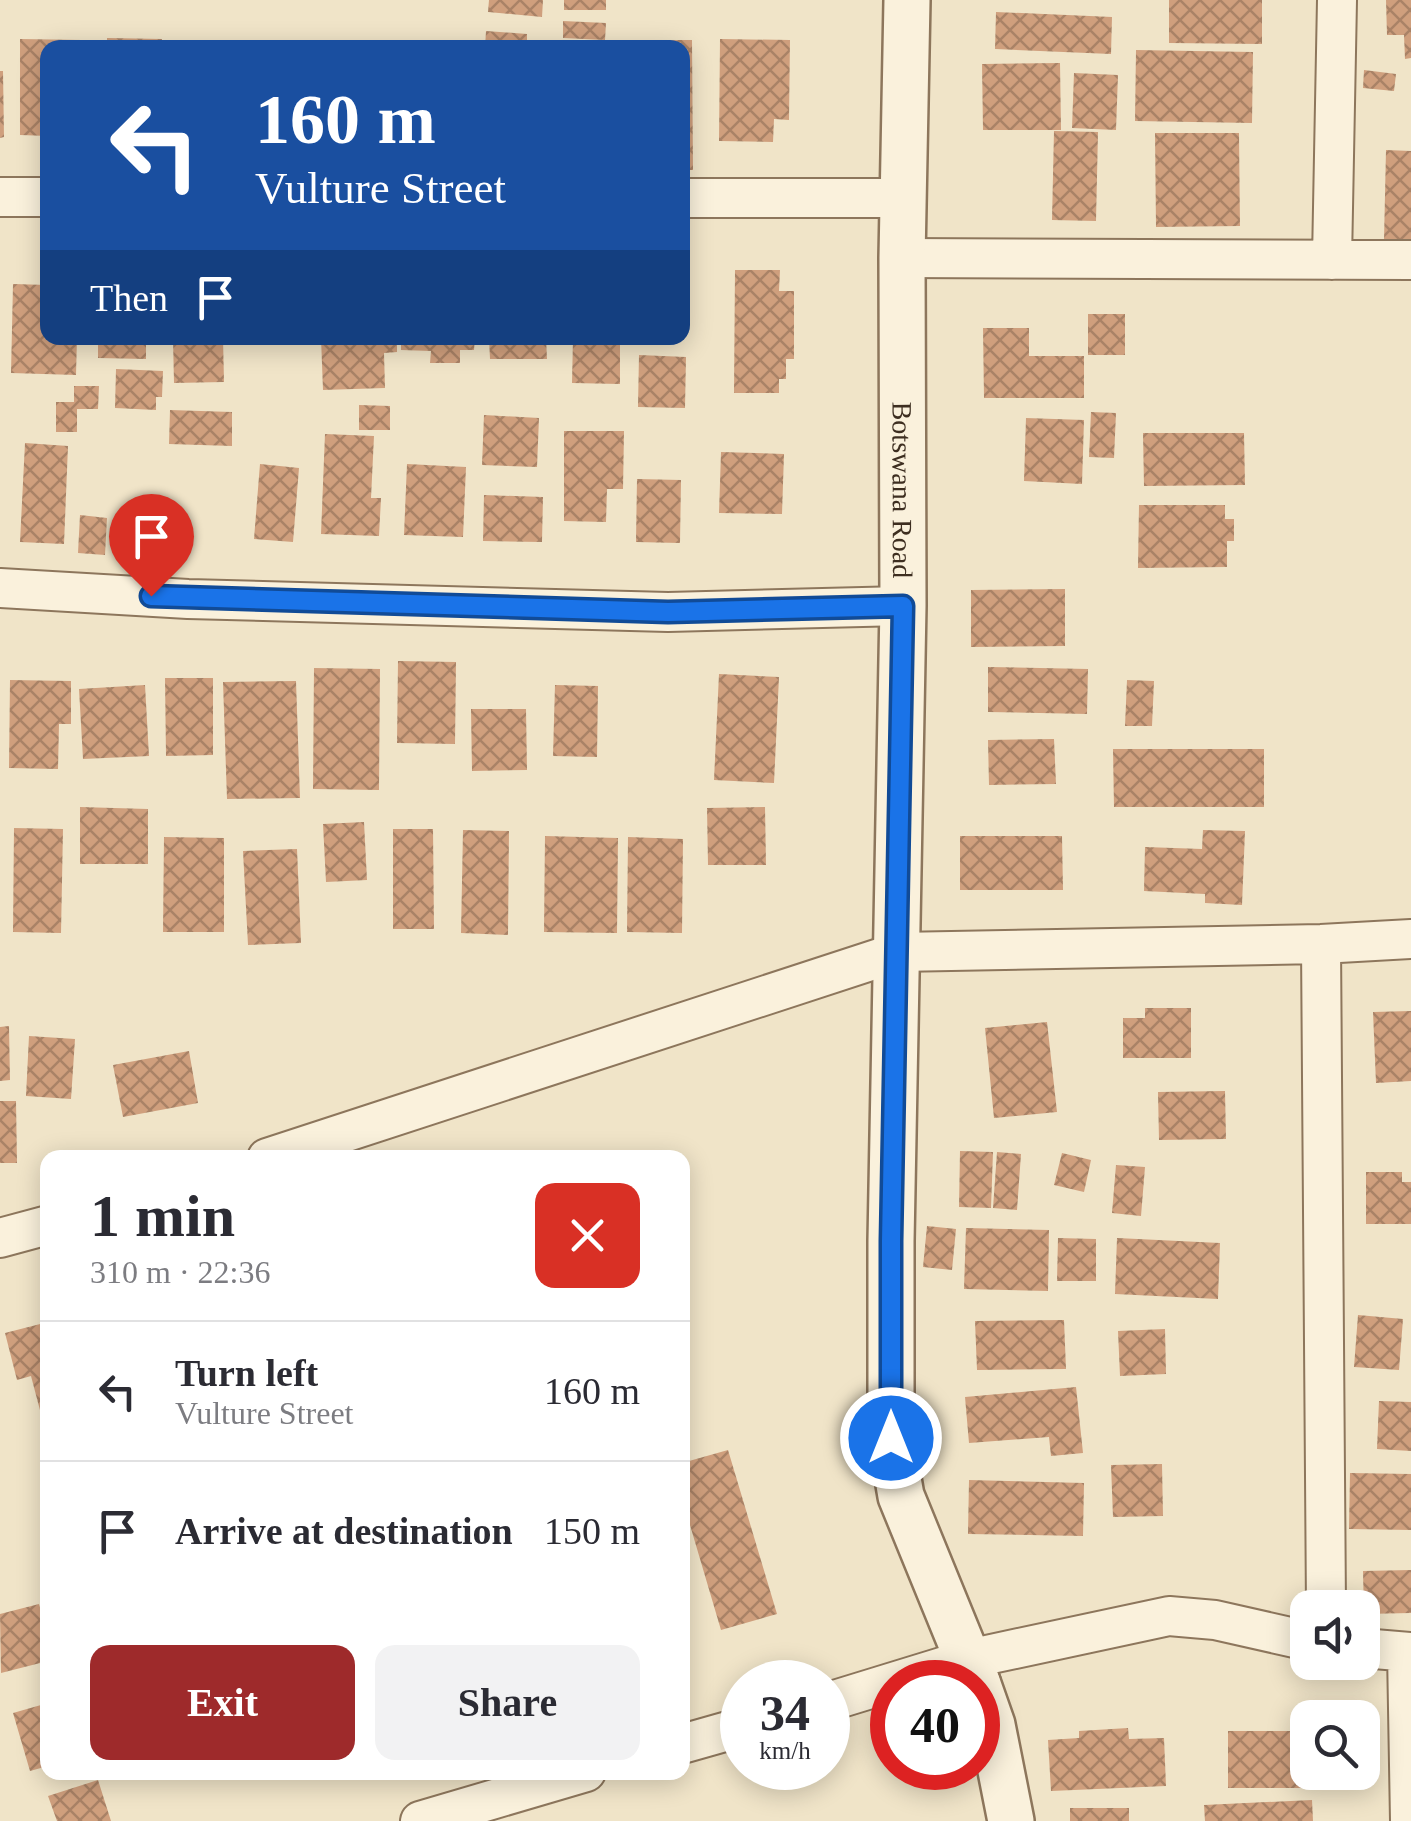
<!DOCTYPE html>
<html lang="en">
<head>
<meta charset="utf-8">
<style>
  :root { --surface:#fff; --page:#f2f2f3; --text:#2b2b33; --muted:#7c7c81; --line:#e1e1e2; --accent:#9e2a2b }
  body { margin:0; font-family:Georgia,serif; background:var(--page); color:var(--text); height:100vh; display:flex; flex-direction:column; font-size:38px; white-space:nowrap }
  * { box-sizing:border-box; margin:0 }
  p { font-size:32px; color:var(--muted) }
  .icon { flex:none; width:55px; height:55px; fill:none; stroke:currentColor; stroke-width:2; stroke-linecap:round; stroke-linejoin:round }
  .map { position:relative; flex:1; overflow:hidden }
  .details { position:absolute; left:40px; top:1150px; width:650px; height:630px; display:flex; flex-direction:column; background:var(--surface); border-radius:20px; box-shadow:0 5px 25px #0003 }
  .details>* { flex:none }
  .guide { position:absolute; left:40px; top:40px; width:650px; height:305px; border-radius:20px; box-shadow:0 5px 25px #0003; background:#1a4fa0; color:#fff; overflow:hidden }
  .tools { position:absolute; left:1290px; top:1590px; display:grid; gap:20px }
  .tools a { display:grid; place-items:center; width:90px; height:90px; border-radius:20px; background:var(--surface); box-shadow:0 5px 25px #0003; font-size:50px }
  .speed { position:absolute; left:720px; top:1660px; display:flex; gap:20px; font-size:50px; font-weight:700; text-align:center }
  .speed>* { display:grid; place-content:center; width:130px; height:130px; border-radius:50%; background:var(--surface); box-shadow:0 5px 25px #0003; line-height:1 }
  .speed small { font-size:25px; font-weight:400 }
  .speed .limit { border:15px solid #d22; background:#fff; color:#111 }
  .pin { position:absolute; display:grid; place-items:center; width:85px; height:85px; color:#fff; margin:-102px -42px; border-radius:50% 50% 50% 0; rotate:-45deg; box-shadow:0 0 10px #0007 }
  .pin .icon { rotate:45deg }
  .me { position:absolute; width:110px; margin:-55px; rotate:0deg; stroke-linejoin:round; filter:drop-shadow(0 0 8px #0008) }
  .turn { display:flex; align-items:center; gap:35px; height:210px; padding:0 50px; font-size:45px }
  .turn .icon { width:130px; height:130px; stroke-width:2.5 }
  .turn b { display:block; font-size:70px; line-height:85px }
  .then { display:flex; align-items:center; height:95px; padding:0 50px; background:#0003; gap:20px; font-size:38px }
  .round { display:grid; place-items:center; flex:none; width:105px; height:105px; border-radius:20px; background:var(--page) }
  .summary { display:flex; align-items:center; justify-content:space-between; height:170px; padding:0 50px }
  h1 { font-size:60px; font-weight:700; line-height:75px }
  .action { display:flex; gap:20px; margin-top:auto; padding:20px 50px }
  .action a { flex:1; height:115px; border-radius:20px; background:var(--accent); color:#fff; font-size:40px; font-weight:700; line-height:115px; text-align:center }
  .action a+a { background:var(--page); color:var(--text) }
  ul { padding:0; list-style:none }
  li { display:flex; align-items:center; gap:30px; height:140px; padding:0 50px; border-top:2px solid var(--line) }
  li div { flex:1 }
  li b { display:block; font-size:38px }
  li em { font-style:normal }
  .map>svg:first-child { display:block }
  .building { fill:url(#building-cross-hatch) }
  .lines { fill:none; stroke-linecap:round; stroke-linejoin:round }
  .minor-casing { stroke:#8d765c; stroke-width:42 }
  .tertiary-casing { stroke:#8d765c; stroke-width:50 }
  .minor { stroke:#faf1dc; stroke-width:38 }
  .tertiary { stroke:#faf1dc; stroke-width:45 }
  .route-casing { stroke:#114b97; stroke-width:25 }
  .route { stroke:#1a73e8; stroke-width:18 }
  .labels { text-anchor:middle; stroke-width:8; stroke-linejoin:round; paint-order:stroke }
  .street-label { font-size:28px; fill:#3d2e20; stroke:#f7eed8 }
</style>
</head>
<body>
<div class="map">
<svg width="1411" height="1821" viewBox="0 0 1411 1821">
  <defs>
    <pattern id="building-cross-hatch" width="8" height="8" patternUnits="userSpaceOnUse" patternTransform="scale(2.5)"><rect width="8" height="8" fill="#cf9f7d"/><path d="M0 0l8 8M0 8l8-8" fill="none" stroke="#a98266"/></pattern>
  </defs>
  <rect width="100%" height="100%" fill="#f0e4c8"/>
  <path class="building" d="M489 0H543L542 17 488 12Z
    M564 0H606V10H564Z
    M1169 0H1262V44L1169 43Z
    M1386 0H1411V58L1405 59 1404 35H1387Z
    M996 12 1112 17 1111 54 995 49Z
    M563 21 606 23 605 40 563 38Z
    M486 31 527 34V48H485Z
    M107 38 162 39 161 48H107Z
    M20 39 82 40V48H48V136L20 135Z
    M720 39 790 40 789 120 774 119 773 142 719 141Z
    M640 40H692L693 170H682V48H640Z
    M1136 50 1253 52 1252 123 1135 121Z
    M1060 63 1061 130H983L982 64Z
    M1364 70 1396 74 1394 91 1363 88Z
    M0 71H3L4 137 0 138Z
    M1074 73 1118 75 1116 130 1072 128Z
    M1054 131 1098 132 1096 221 1052 220Z
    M1155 133H1239L1240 226 1156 227Z
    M1386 150 1411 151V241L1384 240Z
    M735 270H780L779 291H794V359H786V379H779V393H734Z
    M13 284 48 285V338H77L76 375 11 373Z
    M1088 314H1125V355H1088Z
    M983 328H1029V356H1084V398H984Z
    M98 338H146V359L98 358Z
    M173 338H223L224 382 174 383Z
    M321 338H397V352L384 353 385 388 323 390Z
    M401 338H475L474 350H460V363H430L431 351 401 350Z
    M489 338H546L547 359H490Z
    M573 338H620V384L572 383Z
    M639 355 686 357 685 408 638 407Z
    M116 369 163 371 162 397H156V410L115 408Z
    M74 386H99L98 409H77V432H56V402H74Z
    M359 405 390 406V430H359Z
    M170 410 232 412V446L169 444Z
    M1091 412 1116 413 1114 458 1089 457Z
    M484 415 539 418 537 467 482 465Z
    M1026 418 1084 420 1082 484 1024 481Z
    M564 431H624L623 489H607L606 522 564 521Z
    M1143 433H1244L1245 485 1144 486Z
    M325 434 374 436 371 498H381L379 536 321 534Z
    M25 443 68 446 64 544 20 542Z
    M721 452 784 454 782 514 719 513Z
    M260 464 299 468 293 542 254 539Z
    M407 464 466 467 463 537 404 535Z
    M637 479 681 480 680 543 636 542Z
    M484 495 543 497 542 542 483 541Z
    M1139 505H1225V519H1234V541H1227V567L1138 568Z
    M80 515 107 518 105 555 78 553Z
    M1065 589V646L971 647V590Z
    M398 661 456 662 455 744 397 743Z
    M988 667 1088 669 1087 714 988 712Z
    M314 668 380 669 379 790 313 789Z
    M719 674 779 677 774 783 714 780Z
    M165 678H213V755L166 756Z
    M10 680 71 681V724H59L58 769 9 768Z
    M1127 680 1154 681 1152 726H1125Z
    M296 681 300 798 227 799 223 682Z
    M145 685 149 756 83 759 79 689Z
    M555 685 598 686 597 757 553 756Z
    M471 709H526L527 770 472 771Z
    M1054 739 1056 784 989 785 988 740Z
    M1113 749H1264V807H1114Z
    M80 807 148 809V864H80Z
    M765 807 766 865H708L707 808Z
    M364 822 367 880 326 882 323 824Z
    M14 828 63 829 61 933 13 932Z
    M393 829H433L434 929H393Z
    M463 830 509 831 508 935 461 933Z
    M1203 830 1245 831 1242 905 1205 903V894L1144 891 1145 847 1202 849Z
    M545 836 618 838 617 933 544 932Z
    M960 836H1062L1063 890H960Z
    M164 837 224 838V932H163Z
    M628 837 683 839 682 933 627 932Z
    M297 849 301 943 248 945 243 851Z
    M1145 1008H1191V1058H1123V1018H1145Z
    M1411 1011V1081L1376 1083 1373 1012Z
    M1047 1022 1057 1112 994 1118 985 1028Z
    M9 1026 10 1080 0 1081V1027Z
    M29 1036 75 1039 71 1099 26 1096Z
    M189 1051 198 1103 123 1117 113 1065Z
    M1225 1091 1226 1139 1159 1140 1158 1092Z
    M0 1101H16L17 1163H0Z
    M960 1151 993 1152 991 1208 959 1207Z
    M997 1152 1021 1154 1017 1210 993 1208Z
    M1062 1153 1091 1160 1084 1192 1054 1185Z
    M1116 1165 1145 1167 1141 1216 1112 1213Z
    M1366 1172H1402V1182H1411V1224H1366Z
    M927 1226 956 1229 952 1270 923 1267Z
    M966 1228 1049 1230 1048 1291 964 1289Z
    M1058 1238 1096 1239V1281H1057Z
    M1117 1238 1220 1243 1218 1299 1115 1294Z
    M1358 1315 1403 1319 1399 1370 1354 1367Z
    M1064 1320 1066 1369 977 1370 975 1321Z
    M48 1322V1433H46L31 1376 17 1380 5 1333Z
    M1165 1329 1166 1374 1120 1376 1118 1331Z
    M1076 1387 1083 1453 1051 1456 1049 1437 969 1443 965 1397Z
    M1379 1401 1411 1402V1451L1377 1449Z
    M728 1450 777 1614 721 1630 682 1498V1463Z
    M1162 1464 1163 1516 1113 1517 1111 1465Z
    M1350 1473 1411 1474V1530L1349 1529Z
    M969 1480 1084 1483 1083 1536 968 1534Z
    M1411 1570V1613L1364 1614 1363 1571Z
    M39 1604 48 1635V1661L1 1673 0 1614Z
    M48 1703V1766L30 1771 13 1713Z
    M1128 1728 1129 1739 1164 1738 1166 1786 1051 1791 1048 1740 1079 1738V1731Z
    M1228 1731H1308V1772H1326V1788H1228Z
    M98 1780 111 1821H57L48 1796Z
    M1312 1800 1313 1821H1205L1204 1805Z
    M1070 1808H1129V1821H1070Z"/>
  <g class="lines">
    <g class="minor-casing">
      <path id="minor" d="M0 197H48
        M682 198H904
        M902 258 1411 260
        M1332 260 1337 0
        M0 588 188 599 668 612 903 606
        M1321 944 1326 1608
        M267 1158 898 952 1321 944 1411 939
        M0 1238 48 1225
        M1362 1648 1411 1652
        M1407 1652 1410 1821
        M828 1702 968 1659 1169 1616 1215 1620 1308 1641
        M682 1744 742 1727
        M420 1821 586 1772"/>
    </g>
    <g class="tertiary-casing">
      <g id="tertiary">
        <path id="s1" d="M907 0 902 258 903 606 891 1241V1438L901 1496 977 1682"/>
        <path d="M978 1685 992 1725 1011 1821"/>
      </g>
    </g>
    <use href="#minor" class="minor"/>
    <use href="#tertiary" class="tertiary"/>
  </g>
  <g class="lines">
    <g class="route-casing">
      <path id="route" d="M151 596 668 612 903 606 891 1241V1438"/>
    </g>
    <use href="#route" class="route"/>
  </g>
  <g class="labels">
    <g class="street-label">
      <text dy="10" stroke="none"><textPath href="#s1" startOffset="490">Botswana Road</textPath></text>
    </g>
  </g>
</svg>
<div class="tools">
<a><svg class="icon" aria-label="sound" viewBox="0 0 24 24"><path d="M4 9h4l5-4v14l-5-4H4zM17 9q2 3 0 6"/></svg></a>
<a><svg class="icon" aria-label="search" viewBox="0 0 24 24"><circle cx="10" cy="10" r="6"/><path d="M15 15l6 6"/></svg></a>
</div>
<div class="speed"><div>34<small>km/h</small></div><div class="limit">40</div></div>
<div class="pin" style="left:151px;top:596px;background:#d93025"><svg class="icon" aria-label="arrive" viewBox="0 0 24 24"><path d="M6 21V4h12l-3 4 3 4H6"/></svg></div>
<svg class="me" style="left:891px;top:1438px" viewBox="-20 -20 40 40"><circle r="17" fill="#1a73e8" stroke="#fff" stroke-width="3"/><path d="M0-11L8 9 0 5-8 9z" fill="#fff"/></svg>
<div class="guide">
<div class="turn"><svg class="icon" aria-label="left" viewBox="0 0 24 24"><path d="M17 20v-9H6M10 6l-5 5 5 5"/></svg><div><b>160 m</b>Vulture Street</div></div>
<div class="then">Then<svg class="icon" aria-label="arrive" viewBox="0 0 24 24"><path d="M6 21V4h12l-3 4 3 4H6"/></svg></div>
</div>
<section class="details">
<div class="summary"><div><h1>1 min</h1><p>310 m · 22:36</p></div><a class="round" style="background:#d93025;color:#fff"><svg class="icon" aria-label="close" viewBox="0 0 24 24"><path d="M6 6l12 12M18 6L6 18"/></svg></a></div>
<ul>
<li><svg class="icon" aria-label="left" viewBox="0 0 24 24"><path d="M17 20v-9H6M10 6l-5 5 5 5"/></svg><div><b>Turn left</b><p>Vulture Street</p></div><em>160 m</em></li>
<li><svg class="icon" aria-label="arrive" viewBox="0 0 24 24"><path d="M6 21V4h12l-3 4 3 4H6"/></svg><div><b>Arrive at destination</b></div><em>150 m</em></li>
</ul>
<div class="action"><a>Exit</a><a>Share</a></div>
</section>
</div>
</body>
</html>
